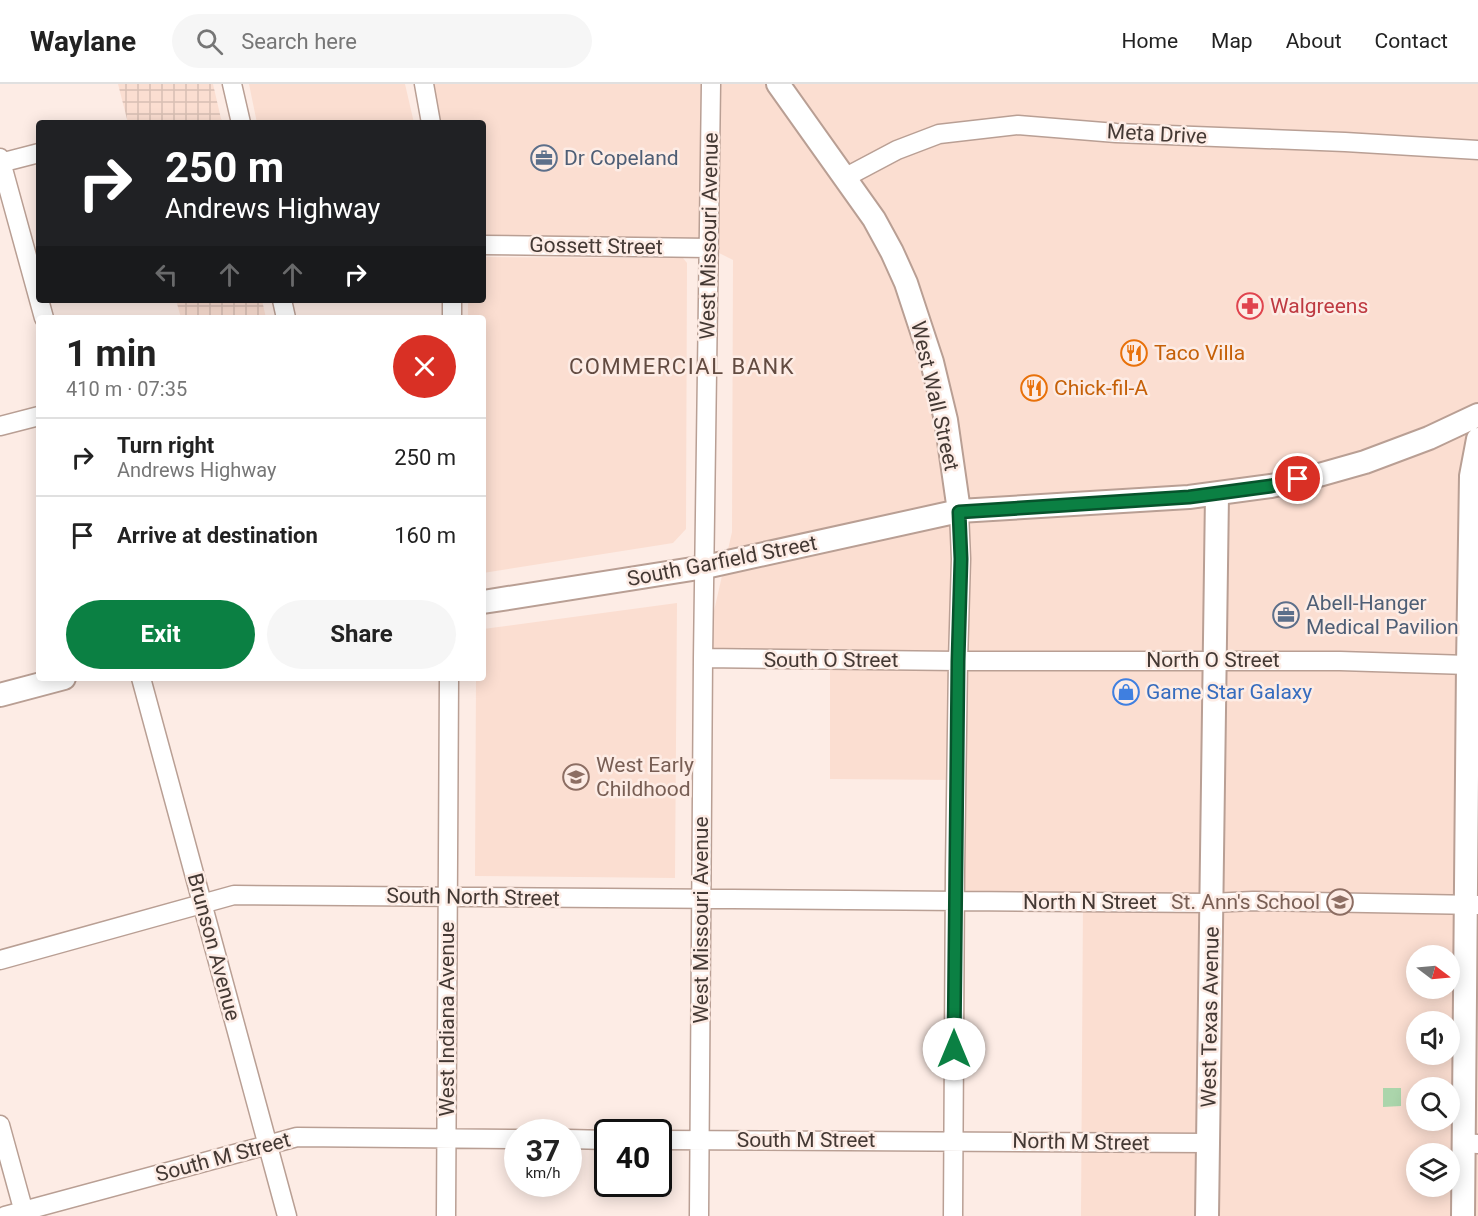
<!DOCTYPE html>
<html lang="en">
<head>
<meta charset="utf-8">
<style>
  :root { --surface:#fff; --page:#f6f6f6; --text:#222; --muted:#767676; --line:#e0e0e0; --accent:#0b8043 }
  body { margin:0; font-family:Roboto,sans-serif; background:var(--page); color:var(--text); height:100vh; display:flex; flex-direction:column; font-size:22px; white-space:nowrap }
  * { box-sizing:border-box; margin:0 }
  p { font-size:20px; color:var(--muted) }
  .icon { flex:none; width:33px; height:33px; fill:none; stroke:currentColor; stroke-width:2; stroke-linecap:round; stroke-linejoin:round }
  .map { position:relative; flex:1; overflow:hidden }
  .side { position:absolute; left:36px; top:231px; width:450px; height:366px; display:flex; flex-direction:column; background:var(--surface); border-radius:6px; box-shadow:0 3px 15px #0003 }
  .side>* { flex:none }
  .top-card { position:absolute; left:36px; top:36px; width:450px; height:183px; border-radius:6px; box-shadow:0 3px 15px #0003; background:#202124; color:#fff; overflow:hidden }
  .needle { width:39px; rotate:106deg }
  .tools { position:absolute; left:1406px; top:861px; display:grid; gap:12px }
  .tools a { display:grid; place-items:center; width:54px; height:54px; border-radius:50%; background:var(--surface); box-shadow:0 3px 15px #0003; font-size:30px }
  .speed { position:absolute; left:504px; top:1035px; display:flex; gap:12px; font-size:30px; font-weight:700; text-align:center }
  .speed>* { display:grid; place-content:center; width:78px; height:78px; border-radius:50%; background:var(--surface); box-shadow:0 3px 15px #0003; line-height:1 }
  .speed small { font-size:15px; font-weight:400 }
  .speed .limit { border:3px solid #111; border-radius:9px; background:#fff; color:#111 }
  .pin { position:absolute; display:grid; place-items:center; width:51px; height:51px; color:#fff; margin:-26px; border:3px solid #fff; border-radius:50%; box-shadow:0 2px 6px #0007 }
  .me { position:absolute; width:66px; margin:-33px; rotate:0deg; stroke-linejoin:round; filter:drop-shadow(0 0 4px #0008) }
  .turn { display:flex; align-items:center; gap:21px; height:126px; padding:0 30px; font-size:27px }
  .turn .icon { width:78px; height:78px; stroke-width:2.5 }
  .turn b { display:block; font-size:42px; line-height:51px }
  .lanes { display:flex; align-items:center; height:57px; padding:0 30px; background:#0003; justify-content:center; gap:30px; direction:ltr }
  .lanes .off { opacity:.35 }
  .round { display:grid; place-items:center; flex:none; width:63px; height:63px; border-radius:32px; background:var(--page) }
  .overview { display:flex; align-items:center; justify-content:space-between; height:102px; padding:0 30px }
  h1 { font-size:36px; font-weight:700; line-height:45px }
  .cta { display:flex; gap:12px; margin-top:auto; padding:12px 30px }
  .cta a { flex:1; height:69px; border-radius:36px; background:var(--accent); color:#fff; font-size:24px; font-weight:700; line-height:69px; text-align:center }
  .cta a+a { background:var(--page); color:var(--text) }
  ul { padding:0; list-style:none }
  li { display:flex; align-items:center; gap:18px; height:78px; padding:0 30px; border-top:2px solid var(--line) }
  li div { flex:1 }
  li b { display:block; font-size:22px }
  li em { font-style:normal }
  header { display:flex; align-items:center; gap:36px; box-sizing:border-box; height:84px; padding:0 30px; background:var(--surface); border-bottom:2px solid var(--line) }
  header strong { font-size:28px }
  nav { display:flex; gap:33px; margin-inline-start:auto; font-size:21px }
  .search { width:420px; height:54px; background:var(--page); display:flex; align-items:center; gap:15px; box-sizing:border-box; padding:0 21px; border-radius:33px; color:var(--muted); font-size:22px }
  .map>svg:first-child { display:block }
  .built { fill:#fbded1; fill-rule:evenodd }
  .industrial { fill:url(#industrial-grid) }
  .garden { fill:#abd5ab }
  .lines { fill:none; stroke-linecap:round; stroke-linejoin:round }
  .minor-casing { stroke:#b99f94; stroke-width:21 }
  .major-casing { stroke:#b99f94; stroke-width:26 }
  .minor { stroke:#fff; stroke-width:18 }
  .major { stroke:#fff; stroke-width:22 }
  .route-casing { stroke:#07532c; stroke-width:15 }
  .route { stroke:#0b8043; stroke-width:10 }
  .labels { text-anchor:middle; stroke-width:5; stroke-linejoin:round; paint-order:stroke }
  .street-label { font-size:21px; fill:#443934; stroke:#fdece5 }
  .service-label { font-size:21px; fill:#4e5e75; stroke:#fdece5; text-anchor:start }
  .health-label { font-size:21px; fill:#be3a42; stroke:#fdece5; text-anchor:start }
  .food-label { font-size:21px; fill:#c56008; stroke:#fdece5; text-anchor:start }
  .shop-label { font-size:21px; fill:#366cbe; stroke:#fdece5; text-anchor:start }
  .education-label { font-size:21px; fill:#785e54; stroke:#fdece5; text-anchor:start }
  .neighbourhood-label { font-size:22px; letter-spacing:1.5px; fill:#624b41; stroke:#fdece5 }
</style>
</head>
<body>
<header>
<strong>Waylane</strong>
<div class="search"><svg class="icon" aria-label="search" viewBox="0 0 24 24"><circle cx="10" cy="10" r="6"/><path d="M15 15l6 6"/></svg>Search here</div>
<nav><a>Home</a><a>Map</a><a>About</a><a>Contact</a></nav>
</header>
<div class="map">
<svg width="1478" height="1132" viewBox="0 0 1478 1132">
  <defs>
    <pattern id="industrial-grid" width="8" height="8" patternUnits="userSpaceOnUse" patternTransform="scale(1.5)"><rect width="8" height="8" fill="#fbded1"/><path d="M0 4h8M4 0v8" fill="none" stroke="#d8bfb4"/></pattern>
  </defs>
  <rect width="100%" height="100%" fill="#fdece5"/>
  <path class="built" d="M249 0H405L414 39H257Z
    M423 0H1478V1132H1081L1083 818 955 816 956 696 830 695V576L703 575 732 448 733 176 709 164 483 161V39H430ZM1416 872H1449V904H1416ZM1416 938H1449V970H1416ZM1416 1004H1449V1036H1416ZM1416 1070H1449V1102H1416Z
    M483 173 683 174 687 179 686 445 673 459 483 489V234H468V216H483Z
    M677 519 675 794 475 792 476 594H483V545Z"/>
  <path class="industrial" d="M118 0H213L222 39H128Z
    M176 216H262L266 234H181Z"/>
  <path class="garden" d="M1383 1004H1401V1022L1383 1023Z"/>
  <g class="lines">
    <g class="minor-casing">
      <path id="minor" d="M232 0 241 39
        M424 0 431 39
        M0 74 44 234
        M0 79 39 69
        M846 93 897 66 939 50 1018 41 1116 49 1345 58 1478 66
        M483 161 709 164
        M282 216 286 234
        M452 234V216
        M0 342 39 332
        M703 574 958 577H1340L1468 581
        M141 594 287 1132
        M0 876 234 811 1211 819 1253 817 1478 821
        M0 1041 25 1132
        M568 1055 608 1056
        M658 1056 1208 1059
        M1463 1059 1478 1060
        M5 1132 297 1053 518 1055
        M446 1132 449 594
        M699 1132 703 574 711 0
        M953 1132 955 787 958 577 961 475 959 427"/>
    </g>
    <g class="major-casing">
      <path id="major" d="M778 0 874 135 892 168 906 199 932 278 946 336 959 427
        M483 518 705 483 959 427 1189 413 1271 402 1312 393 1365 378 1429 354 1478 331
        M0 611 64 594
        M1207 1132 1217 410
        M1463 1132 1468 581 1471 392 1478 355"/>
    </g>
    <use href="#minor" class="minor"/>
    <use href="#major" class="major"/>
  </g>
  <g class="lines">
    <g class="route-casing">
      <path id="route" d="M954 965 958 577 961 475 959 428 1189 413 1271 402 1298 395"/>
    </g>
    <use href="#route" class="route"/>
  </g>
  <defs>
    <g id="office-ring" transform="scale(1.35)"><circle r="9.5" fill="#fdece5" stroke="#5c6f8a" stroke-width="1.5"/><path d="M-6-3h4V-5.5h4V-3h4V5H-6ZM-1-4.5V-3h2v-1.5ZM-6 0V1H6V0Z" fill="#5c6f8a"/></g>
    <g id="pharmacy-ring" transform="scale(1.35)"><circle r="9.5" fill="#fdece5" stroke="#e0444e" stroke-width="1.5"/><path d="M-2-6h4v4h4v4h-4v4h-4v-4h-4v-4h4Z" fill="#e0444e"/></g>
    <g id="restaurant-ring" transform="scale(1.35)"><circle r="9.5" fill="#fdece5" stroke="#e8710a" stroke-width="1.5"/><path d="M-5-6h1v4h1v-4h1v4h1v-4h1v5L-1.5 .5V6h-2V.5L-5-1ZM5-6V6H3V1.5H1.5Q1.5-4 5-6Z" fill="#e8710a"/></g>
    <g id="shop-ring" transform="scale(1.35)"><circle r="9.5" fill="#fdece5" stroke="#3f7fe0" stroke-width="1.5"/><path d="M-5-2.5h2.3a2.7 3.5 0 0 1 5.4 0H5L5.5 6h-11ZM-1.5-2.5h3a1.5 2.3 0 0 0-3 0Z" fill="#3f7fe0"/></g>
    <g id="school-ring" transform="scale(1.35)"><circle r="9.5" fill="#fdece5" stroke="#8d6e63" stroke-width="1.5"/><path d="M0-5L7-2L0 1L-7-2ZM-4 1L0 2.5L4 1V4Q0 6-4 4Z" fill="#8d6e63"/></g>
  </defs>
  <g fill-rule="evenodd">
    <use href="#office-ring" x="544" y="74"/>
    <use href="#pharmacy-ring" x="1250" y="222"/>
    <use href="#restaurant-ring" x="1134" y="269"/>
    <use href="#restaurant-ring" x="1034" y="304"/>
    <use href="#office-ring" x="1286" y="531"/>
    <use href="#shop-ring" x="1126" y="608"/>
    <use href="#school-ring" x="576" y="693"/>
    <use href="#school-ring" x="1340" y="818"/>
  </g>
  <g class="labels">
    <g class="street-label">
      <text transform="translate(1157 50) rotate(3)" y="7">Meta Drive</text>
      <text transform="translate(709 152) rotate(-89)" y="7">West Missouri Avenue</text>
      <text transform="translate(596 162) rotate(1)" y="7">Gossett Street</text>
      <text transform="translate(935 312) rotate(77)" y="7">West Wall Street</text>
      <text transform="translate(722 477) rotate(-11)" y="7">South Garfield Street</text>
      <text x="831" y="583">South O Street</text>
      <text x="1213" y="583">North O Street</text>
      <text transform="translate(473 813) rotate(1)" y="7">South North Street</text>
      <text x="1090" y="825">North N Street</text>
      <text transform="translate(701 836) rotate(-90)" y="7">West Missouri Avenue</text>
      <text transform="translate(214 863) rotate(75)" y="7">Brunson Avenue</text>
      <text transform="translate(1210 933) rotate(-89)" y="7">West Texas Avenue</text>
      <text transform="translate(447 935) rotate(-90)" y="7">West Indiana Avenue</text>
      <text x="806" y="1063">South M Street</text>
      <text transform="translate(1081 1058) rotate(1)" y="7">North M Street</text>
      <text transform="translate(223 1073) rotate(-15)" y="7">South M Street</text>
    </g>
    <g class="service-label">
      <text x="564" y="81">Dr Copeland</text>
      <text x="1306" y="526">Abell-Hanger<tspan x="1306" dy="24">Medical Pavilion</tspan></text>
    </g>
    <g class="health-label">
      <text x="1270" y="229">Walgreens</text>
    </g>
    <g class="food-label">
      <text x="1154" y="276">Taco Villa</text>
      <text x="1054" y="311">Chick-fil-A</text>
    </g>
    <g class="shop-label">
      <text x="1146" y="615">Game Star Galaxy</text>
    </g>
    <g class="education-label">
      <text x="596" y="688">West Early<tspan x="596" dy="24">Childhood</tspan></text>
      <text x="1320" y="825" text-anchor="end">St. Ann's School</text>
    </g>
    <g class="neighbourhood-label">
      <text x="682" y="290">COMMERCIAL BANK</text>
    </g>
  </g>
</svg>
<div class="tools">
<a><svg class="needle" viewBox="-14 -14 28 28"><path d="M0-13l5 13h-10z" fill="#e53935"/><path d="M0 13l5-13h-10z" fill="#767676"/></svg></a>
<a><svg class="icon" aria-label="sound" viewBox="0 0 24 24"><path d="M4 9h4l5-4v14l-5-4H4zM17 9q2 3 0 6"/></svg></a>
<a><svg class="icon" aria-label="search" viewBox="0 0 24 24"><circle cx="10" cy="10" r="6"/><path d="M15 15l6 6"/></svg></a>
<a><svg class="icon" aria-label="layers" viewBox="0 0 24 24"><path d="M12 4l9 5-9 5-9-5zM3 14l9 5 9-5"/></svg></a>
</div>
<div class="speed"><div>37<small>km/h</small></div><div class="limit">40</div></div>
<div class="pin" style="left:1298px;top:395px;background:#d93025"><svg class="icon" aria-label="arrive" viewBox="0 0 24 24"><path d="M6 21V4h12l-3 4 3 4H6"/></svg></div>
<svg class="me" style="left:954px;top:965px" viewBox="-20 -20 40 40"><circle r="19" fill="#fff"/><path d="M0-13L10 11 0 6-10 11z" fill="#0b8043"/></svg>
<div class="top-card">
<div class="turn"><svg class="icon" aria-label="right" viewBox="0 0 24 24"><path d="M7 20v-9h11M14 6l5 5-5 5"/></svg><div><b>250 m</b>Andrews Highway</div></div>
<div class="lanes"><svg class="icon off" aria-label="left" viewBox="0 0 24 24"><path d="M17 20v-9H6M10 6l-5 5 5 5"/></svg><svg class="icon off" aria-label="ahead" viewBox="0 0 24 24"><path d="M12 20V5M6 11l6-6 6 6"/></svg><svg class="icon off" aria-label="ahead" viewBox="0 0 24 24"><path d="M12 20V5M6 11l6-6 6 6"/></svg><svg class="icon" aria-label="right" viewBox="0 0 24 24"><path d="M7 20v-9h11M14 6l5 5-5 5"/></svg></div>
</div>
<section class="side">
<div class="overview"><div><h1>1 min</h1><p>410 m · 07:35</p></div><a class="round" style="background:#d93025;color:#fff"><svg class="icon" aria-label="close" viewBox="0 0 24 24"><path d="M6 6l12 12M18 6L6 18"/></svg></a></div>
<ul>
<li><svg class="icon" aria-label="right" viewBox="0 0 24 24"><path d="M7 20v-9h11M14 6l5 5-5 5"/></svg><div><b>Turn right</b><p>Andrews Highway</p></div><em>250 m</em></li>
<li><svg class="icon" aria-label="arrive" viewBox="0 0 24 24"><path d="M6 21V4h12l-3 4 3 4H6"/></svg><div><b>Arrive at destination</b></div><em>160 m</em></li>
</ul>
<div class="cta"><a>Exit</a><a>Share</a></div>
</section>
</div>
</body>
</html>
